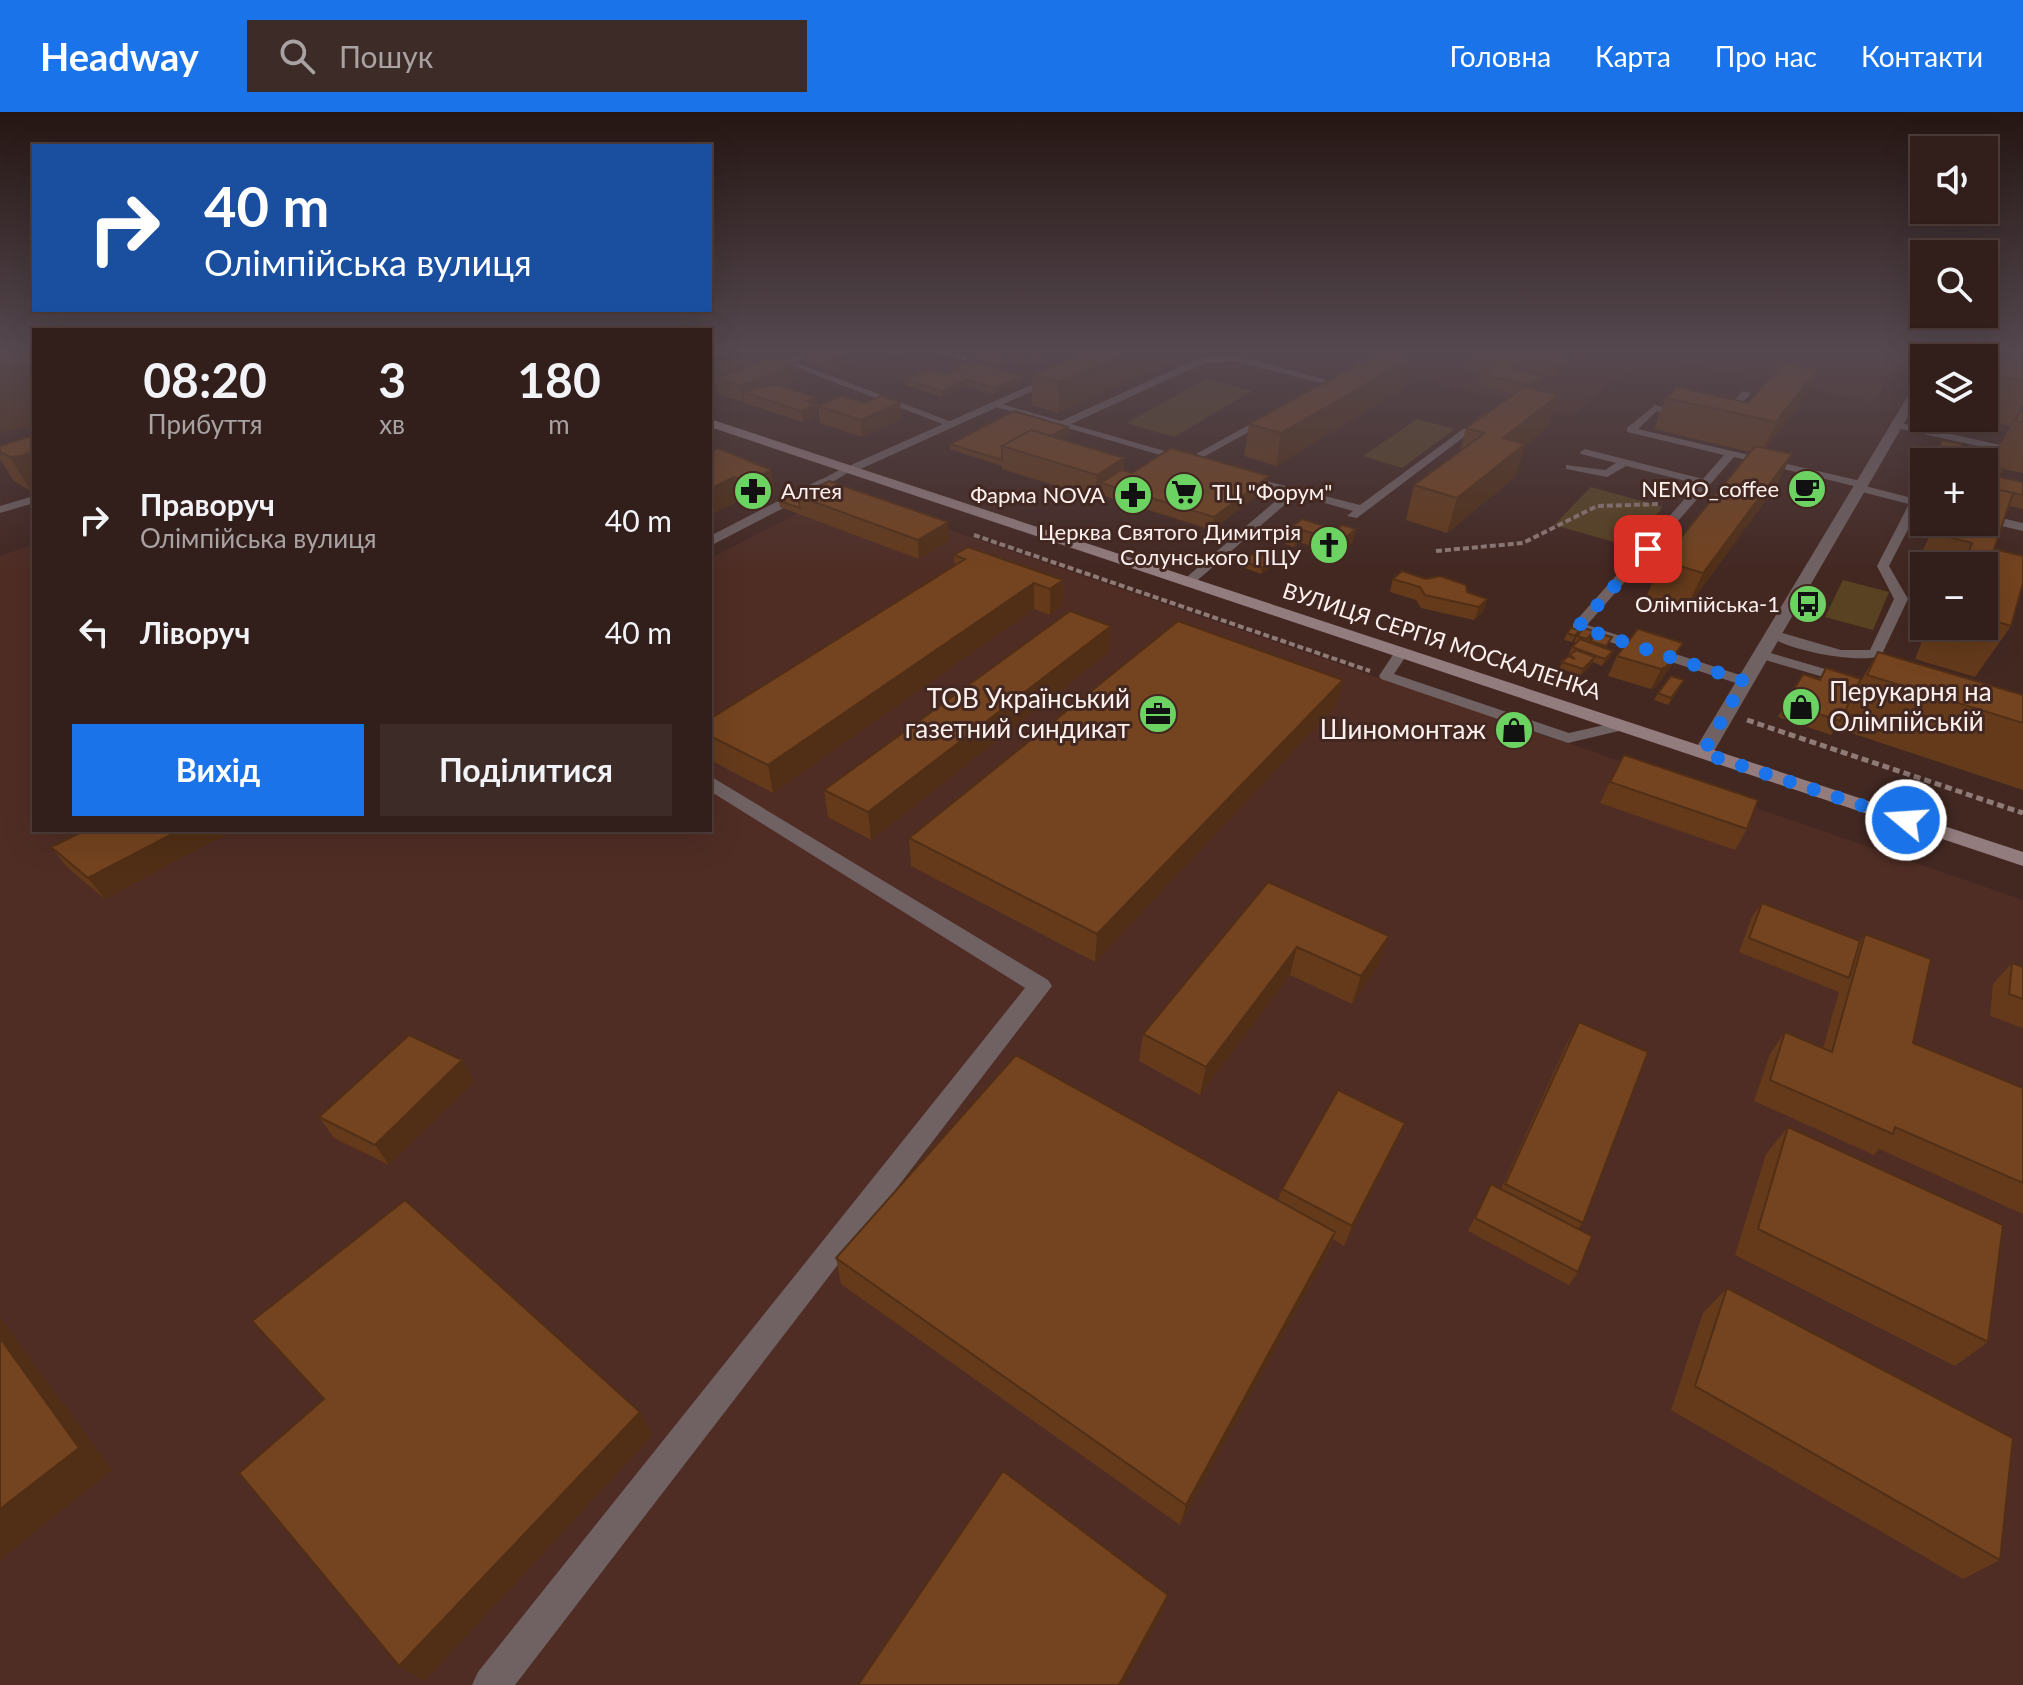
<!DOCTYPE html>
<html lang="uk">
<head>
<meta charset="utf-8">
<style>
  :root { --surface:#321e1a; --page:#3d2b27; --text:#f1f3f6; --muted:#a8a2a2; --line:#4d3c39; --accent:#1a73e8 }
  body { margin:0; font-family:Lato,sans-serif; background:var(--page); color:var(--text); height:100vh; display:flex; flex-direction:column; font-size:30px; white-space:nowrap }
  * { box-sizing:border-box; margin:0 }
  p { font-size:26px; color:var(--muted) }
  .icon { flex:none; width:44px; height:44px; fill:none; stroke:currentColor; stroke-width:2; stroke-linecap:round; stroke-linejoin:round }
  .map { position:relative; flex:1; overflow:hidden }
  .drawer { position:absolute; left:32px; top:216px; width:680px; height:504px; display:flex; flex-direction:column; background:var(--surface); border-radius:0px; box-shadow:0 8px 32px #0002,0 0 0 2px var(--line) }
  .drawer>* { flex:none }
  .guide { position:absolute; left:32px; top:32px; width:680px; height:168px; border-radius:0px; box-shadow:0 8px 32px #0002,0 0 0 2px var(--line); background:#1a4fa0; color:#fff; overflow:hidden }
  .fabs { position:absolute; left:1910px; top:24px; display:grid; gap:16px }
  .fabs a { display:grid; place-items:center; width:88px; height:88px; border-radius:0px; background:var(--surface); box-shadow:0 8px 32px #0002,0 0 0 2px var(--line); font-size:40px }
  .pin { position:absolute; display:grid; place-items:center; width:68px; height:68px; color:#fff; margin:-34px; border-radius:16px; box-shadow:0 4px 12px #0006 }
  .me { position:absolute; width:88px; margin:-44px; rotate:288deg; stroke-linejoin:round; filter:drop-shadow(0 0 6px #0008) }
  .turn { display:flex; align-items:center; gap:28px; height:168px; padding:0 40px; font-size:36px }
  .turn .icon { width:104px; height:104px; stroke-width:2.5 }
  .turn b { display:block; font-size:56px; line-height:68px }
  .eta { display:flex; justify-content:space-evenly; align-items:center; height:136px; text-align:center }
  .eta b { font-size:48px; font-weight:700; line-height:56px }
  .primary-button { display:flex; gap:16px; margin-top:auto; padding:16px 40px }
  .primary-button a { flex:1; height:92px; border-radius:0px; background:var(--accent); color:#fff; font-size:32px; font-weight:700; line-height:92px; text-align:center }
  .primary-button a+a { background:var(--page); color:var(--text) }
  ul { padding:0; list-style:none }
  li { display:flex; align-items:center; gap:24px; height:112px; padding:0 40px }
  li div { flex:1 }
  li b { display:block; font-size:30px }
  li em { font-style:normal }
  header { display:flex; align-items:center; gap:48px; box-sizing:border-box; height:112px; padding:0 40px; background:var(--accent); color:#fff }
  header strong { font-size:38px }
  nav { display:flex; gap:44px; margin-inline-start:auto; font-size:28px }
  .search { width:560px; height:72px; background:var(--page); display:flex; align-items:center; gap:20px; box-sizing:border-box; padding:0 28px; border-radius:0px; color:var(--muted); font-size:30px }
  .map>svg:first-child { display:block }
  .built { fill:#4f2d25 }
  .green { fill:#584222 }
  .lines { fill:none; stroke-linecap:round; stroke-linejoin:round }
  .path-far2 { stroke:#8f7a76; stroke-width:3; stroke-dasharray:5 2; stroke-linecap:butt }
  .path-far1 { stroke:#8f7a76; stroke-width:4; stroke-dasharray:6 3; stroke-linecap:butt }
  .path { stroke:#8f7a76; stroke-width:5; stroke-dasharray:7 4; stroke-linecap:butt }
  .service { fill:#706162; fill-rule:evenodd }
  .minor { fill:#706162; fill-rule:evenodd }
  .secondary { fill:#937c7e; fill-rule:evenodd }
  .wall { fill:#643a1b }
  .shaded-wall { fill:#512f16 }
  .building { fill:#74431f; stroke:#512f16; stroke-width:2 }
  .route { stroke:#1a73e8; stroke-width:14; stroke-dasharray:0 25.2 }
  .labels { text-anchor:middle; stroke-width:6; stroke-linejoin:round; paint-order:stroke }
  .far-poi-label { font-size:22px; fill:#fdf1ef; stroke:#432822; text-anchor:end }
  .far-street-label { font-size:22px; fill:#fdf1ef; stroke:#432822 }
  .poi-label { font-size:26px; fill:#fdf1ef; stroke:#432822; text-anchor:end }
</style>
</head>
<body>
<header>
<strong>Headway</strong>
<div class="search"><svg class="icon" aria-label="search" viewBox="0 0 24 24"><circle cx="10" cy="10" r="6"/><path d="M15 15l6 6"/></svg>Пошук</div>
<nav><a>Головна</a><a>Карта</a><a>Про нас</a><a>Контакти</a></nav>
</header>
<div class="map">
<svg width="2023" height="1573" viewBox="0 0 2023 1573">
  <rect width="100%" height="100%" fill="#432822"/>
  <path class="built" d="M1366 238H1906L1874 290 1643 243 1572 305 1348 248Z
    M840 380 2023 788V1573H0V444L34 432V718H710V446Z"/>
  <path class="green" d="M1206 267 1252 279 1174 325 1126 311Z
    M1417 307 1455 317 1402 356 1363 344Z
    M1591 375 1663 395 1628 434 1554 413Z
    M1843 468 1889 480 1873 518 1825 505Z"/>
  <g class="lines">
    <path class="path-far2" d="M935 238 972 249"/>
    <path class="path-far1" d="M974 423 1370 559
      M1436 439 1523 431 1597 394 1661 392"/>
    <path class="path" d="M1747 608 2023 701"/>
    <path class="service" d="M810 238H821L795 250 954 311 945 313 782 250Z
      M1246 238H1256L1243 245 1338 271 1320 281 1315 278 1325 272 1234 249 1204 251 1071 312 1189 346 1265 304 1274 306 1191 352 989 293 994 290 1061 309 1199 246 1232 243Z
      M1971 238H1995L2023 251V257L1993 243Z
      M1743 279 1751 281 1726 309H1718V305Z
      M1655 293 1689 303 1684 306 1657 299 1638 317 1865 370V374L1924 389V395L1920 394 1889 454 1908 487 1881 544C1856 552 1786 538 1765 522L1772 518 1841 538H1870L1894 487 1877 454 1909 392 1854 378V374L1734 345 1587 513 1749 566V572H1739L1573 518V512L1698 372 1626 354 1607 365 1566 357V353L1605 358 1616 351 1581 342 1580 340 1585 337 1703 367 1724 343 1627 320V316Z
      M1485 301 1490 304 1489 306 1357 406 1347 404 1353 399 1296 383 1192 473 1181 470 1286 380 1243 367V363L1360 393Z
      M1896 310 2023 338V344L1892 315 1891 313Z
      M845 355 854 357 831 371 843 375V379H835L815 371Z
      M34 384V391L0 401V394Z
      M1984 402 2023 411V419L1984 410Z
      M1401 537 1408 541 1394 562 1569 621 1622 609 1630 614 1627 617 1568 631 1381 567 1379 564 1396 538Z
      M1760 538 1849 564 1851 567 1844 571 1755 545 1753 542Z"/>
    <path class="minor" d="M1936 238H1946L1942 246H1930Z
      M1056 262 1066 264 854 360 842 357Z
      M1924 264V277L1713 641 1710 645H1696L1693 641 1918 267Z
      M821 367 828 371 826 374 710 434V424Z
      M710 664 1048 868 1052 874 515 1573H472L478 1560 1025 876 710 679Z"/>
    <path class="secondary" d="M710 307 2023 740V754L710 315Z"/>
  </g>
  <path class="wall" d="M710 238 732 239 733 246 750 251 751 253 796 252 798 268 782 275 816 285 817 303 803 310 745 291V290H743L718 282 717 273 710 271Z
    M803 238 869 245 832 258 805 248Z
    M881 238H920V241L905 246Z
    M946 238H1075L1041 251 1032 248 1021 253 1011 250 999 254Z
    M1090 238 1058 301 1032 293V262Z
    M1479 238H1599L1585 247 1552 239 1549 241 1571 246 1567 257 1555 265 1524 257 1521 259 1542 264 1538 275 1534 278 1559 283 1548 315 1525 334 1515 365 1447 421 1406 408 1414 373 1460 340 1466 316 1514 282 1478 272 1481 262 1483 260 1464 256 1466 245Z
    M1775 238H1823L1817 246Z
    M2010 238H2023V293L2010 314 1972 306H1984V284L1997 260 1985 258 1990 247 2000 249 2005 246Z
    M953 255 1023 264V269L994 282 967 274 942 285 905 273 904 267 948 262 953 260Z
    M1404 276 1276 354 1244 344 1249 312Z
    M1666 286 1748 291 1803 288 1766 336 1792 342 1775 376 1686 497 1646 485 1662 449 1750 340 1654 317Z
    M900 290 901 307 862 325 820 311 818 294Z
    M2020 299 2023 300V361L1989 354 1993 343Z
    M1068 315V321L1058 326 1124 346V359L1132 361 1267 376 1212 418 1101 383 1095 386 1002 357V354L950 337V332Z
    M34 323 31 379 14 369 0 347V334Z
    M1942 328 1958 342 1955 348 1934 344Z
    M710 338 775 381 750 393 738 389 710 403Z
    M1990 355 1999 365 2023 370V397L2009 394 1994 437 2011 514 1975 565 1915 547 1928 514H1984V454H1924V475L1908 471 1936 410H1984L1987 375 1990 371 1984 370V369Z
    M810 374 949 429 919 447 780 395 779 389Z
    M1302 407 1336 418 1353 430 1332 448 1321 444 1322 437 1299 430 1294 435 1285 432 1287 419Z
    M954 443 1063 468 1062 494 1050 503 1034 497 773 681 710 648V607L955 454Z
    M1273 447 1272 454 1261 462 1242 455 1243 449Z
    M1393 467 1467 480 1487 487 1483 500 1474 508 1421 496 1416 488 1390 480Z
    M1111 514 1109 540 871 728 828 705 824 678Z
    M1579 518 1572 530 1564 528 1567 521Z
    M1594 519 1588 530H1590V529L1612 525 1606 536 1613 539 1610 545 1602 554 1593 550 1580 564 1560 556 1562 550 1571 542H1569L1572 535 1576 531 1574 530 1577 524Z
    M1683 531 1673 551 1656 575 1651 577 1608 564 1617 544Z
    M1878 540 2023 583V678L1836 616 1831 623 1778 605 1803 562 1856 577Z
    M1343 568 1336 594 1095 850 911 754 909 726Z
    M1684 568 1680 575 1668 593 1654 588 1658 581Z
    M1610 670 1747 717 1735 738 1600 691Z
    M86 718H234L105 787 68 756 51 735Z
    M1268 770 1389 824 1379 852 1352 892 1290 863 1200 983 1139 949 1143 922Z
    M1762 791 1860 829 1865 822 1913 931 2023 976V1102L1879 1037 1874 1043 1754 989 1770 942 1785 920 1823 936 1839 880 1739 840 1752 805Z
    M2012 851 2023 855V916L1990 904 1993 872Z
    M1579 910 1583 1111 1578 1117V1160L1569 1173 1468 1119 1491 1072 1501 1077 1567 931Z
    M462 948 474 969 389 1053 334 1026 319 1005Z
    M1405 1011 1396 1031 1344 1134 1333 1127 1325 1146 1180 1413 841 1172 836 1146 1278 1088 1282 1077Z
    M1788 1015 1988 1230 1955 1254 1735 1143 1766 1042Z
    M1727 1176 2000 1448 1963 1467 1671 1298 1703 1201Z"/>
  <path class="shaded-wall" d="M0 238H10L34 251V315L0 320Z
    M858 238H868L869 245 832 258 831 247Z
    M914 238H920V241L905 246V241Z
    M999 238H1011V250L999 254Z
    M1021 238H1032V248L1021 253Z
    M1041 238H1075L1041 251Z
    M1135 238H1198L1058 301 1059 270Z
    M1541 238H1552V239L1536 249 1539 239Z
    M1588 238H1599L1585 247Z
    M732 239 734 255 715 246Z
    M1411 246 1404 276 1276 354 1281 321Z
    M1527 246 1524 257 1508 267 1511 256Z
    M1571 246 1567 257 1555 265 1559 254Z
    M796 252 798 268 757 285 743 280 745 290H743L740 274Z
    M1817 258 1803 288 1761 342 1776 310Z
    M1023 264V269L994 282V276Z
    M1542 264 1538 275 1524 284 1528 273Z
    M967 268V274L942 285V279Z
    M1559 283 1548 315 1525 334 1515 365 1447 421 1457 386 1503 326Z
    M816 285 817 303 803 310 801 299 806 289Z
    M900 290 901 307 862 325 861 308Z
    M1068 315V321L1029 342 1022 340Z
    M34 340V378L31 379 10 345Z
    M1792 342 1775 376 1686 497 1703 461Z
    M1124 346 1123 369 1101 371V383L1095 386 1097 363Z
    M771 358 775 381 750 393 746 370Z
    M1269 364 1267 376 1212 418 1214 405Z
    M734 365 738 389 710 403V377Z
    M948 410 949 429 919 447 918 428Z
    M1356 417 1353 430 1332 448 1335 435Z
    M1302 418 1299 430 1294 435 1296 422Z
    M1273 447 1272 454 1261 462 1262 456Z
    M1063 468 1062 494 1050 503V477Z
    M1034 471V497L773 681 768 653Z
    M1487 487 1483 500 1474 508 1479 495Z
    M1111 514 1109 540 871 728 868 700Z
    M1683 531 1673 551 1656 575 1651 577 1661 557Z
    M1613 539 1610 545 1602 554 1605 547Z
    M1595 545 1592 552 1580 564 1583 557Z
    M1343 568 1336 594 1095 850 1097 822Z
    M180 718H234L105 787 88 766Z
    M1389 824 1379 852 1352 892 1361 864Z
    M1297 835 1290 863 1200 983 1206 955Z
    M462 948 474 969 389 1053 375 1033Z
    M1405 1011 1396 1031 1344 1134 1352 1114Z
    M1335 1120 1325 1146 1180 1413 1186 1393Z
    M0 1205 112 1358 0 1448Z
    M640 1300 653 1323 424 1570 399 1554Z
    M1168 1483 1162 1501 1123 1573H1119Z"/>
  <path class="building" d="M11 238H34V251L0 255V239Z
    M710 238H726L732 239 715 246 723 248 731 245 750 251 726 260 710 255V254L717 251 710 249Z
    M803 238H858L831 247Z
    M896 238H914L905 241Z
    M1090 238H1135L1059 270 1032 262Z
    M1479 238H1489L1510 243 1518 238H1541L1539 239 1571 246 1559 254 1527 246 1511 256 1542 264 1528 273 1481 262 1496 252 1466 245Z
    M2011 238H2023V269L1997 264Z
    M1381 239 1411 246 1281 321 1249 312Z
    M772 245 796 252 740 274 716 266Z
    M2001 245 2005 246 2000 255 1988 253 1990 247 2000 249Z
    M969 248 1023 264 994 276 967 268 942 279 904 267 930 257 948 262 961 257 953 255Z
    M1783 251 1817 258 1776 310 1666 286 1677 275 1748 291Z
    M774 272 816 285 806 289 816 292 801 299 743 280Z
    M1524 275 1559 283 1503 326 1525 332 1457 386 1414 373 1485 321 1466 316Z
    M841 284 865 291 881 284 900 290 861 308 818 294Z
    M1014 299 1068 315 1051 324 1031 318 1002 334V348L950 332Z
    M2020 299 2023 300V311L2016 309Z
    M1031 318 1124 346 1097 363 1002 334Z
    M34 323V340L20 344 10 345 0 340V334Z
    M1942 328 1962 332 1958 342 1937 338Z
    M1755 334 1792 342 1703 461 1662 449Z
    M718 336 771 358 746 370 734 365 710 377V338L713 339Z
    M1171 336 1269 364 1214 405 1101 371 1121 358 1132 361Z
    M1990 355 2002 358 1999 365 1987 364Z
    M1994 364 2023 370V383L1990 376Z
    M829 369 948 410 918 428 798 384Z
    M810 374 816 376 798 384 800 396 779 389Z
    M1984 374 2013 381 1994 437 2023 444V471L2011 514 1984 506V454H1964L1972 431 1937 422 1943 410H1984Z
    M1302 407 1336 418 1342 413 1356 417 1335 435 1323 431 1329 426 1302 418 1296 422 1287 419Z
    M968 435 1063 468 1050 477 1034 471 768 653 710 624V607L965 447 954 443Z
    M1254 441 1273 447 1262 456 1243 449Z
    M1402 459 1426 467 1440 464 1466 473 1467 480 1487 487 1479 495 1425 483 1420 475 1393 467Z
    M1070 499 1111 514 868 700 824 678Z
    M1178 509 1343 568 1097 822 909 726Z
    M1571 516 1579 518 1575 524 1567 521Z
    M1584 516 1594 519 1587 527 1577 524Z
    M1638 517 1683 531 1666 555 1661 557 1617 544Z
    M1597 521 1612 525 1606 534 1590 529Z
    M1580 527 1613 539 1605 547 1572 535Z
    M1576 538 1595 545 1583 557 1562 550 1568 544 1575 547 1570 543Z
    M1878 540 2023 583V611L1867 563Z
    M1826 556 1861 567 1840 609 1786 591 1803 562 1820 568Z
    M1671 564 1684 568 1671 586 1658 581Z
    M1624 643 1758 688 1747 717 1610 670Z
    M86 718H180L88 766 51 735Z
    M1268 770 1389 824 1361 864 1297 835 1206 955 1143 922Z
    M1762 791 1860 829 1849 866 1749 826Z
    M1865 822 1931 847 1913 931 2023 976V1071L1895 1015 1893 1022 1770 968 1785 920 1832 940Z
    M2012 851 2023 855V887L2009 882Z
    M1579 910 1648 940 1583 1111 1505 1072Z
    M409 923 462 948 375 1033 319 1005Z
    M1016 943 1335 1120 1186 1393 836 1146Z
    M1338 978 1405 1011 1352 1114 1282 1077Z
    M1788 1015 2003 1113 1988 1230 1758 1117Z
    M1491 1072 1592 1124 1578 1160 1475 1106Z
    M405 1088 640 1300 399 1554 239 1361 324 1287 252 1209Z
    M1727 1176 2013 1326 2000 1448 1695 1274Z
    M0 1226 79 1336 0 1397Z
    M1003 1359 1168 1483 1119 1573H858Z"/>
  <linearGradient id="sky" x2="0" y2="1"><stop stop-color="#251613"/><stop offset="0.52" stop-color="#55484f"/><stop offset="1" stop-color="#55484f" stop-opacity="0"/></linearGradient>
  <rect width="2023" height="458" fill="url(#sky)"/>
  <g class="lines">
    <path class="route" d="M1648 437 1578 515 1744 569 1703 641 1906 708"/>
  </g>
  <defs>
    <g id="cafe-disc" transform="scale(2)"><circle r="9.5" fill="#6cd362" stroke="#432822"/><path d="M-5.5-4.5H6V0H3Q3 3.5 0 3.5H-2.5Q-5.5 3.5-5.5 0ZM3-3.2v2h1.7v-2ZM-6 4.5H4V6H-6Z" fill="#111"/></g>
    <g id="pharmacy-disc" transform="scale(2)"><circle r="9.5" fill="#6cd362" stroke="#432822"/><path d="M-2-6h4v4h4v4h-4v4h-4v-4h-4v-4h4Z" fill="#111"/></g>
    <g id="supermarket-disc" transform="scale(2)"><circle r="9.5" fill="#6cd362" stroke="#432822"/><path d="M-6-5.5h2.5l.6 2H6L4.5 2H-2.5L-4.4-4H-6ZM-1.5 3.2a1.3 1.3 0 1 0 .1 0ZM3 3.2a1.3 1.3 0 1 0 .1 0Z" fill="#111"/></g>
    <g id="church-disc" transform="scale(2)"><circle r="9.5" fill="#6cd362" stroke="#432822"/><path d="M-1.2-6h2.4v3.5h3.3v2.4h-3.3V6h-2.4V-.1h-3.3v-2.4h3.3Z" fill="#111"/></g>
    <g id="bus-disc" transform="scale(2)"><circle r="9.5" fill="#6cd362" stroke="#432822"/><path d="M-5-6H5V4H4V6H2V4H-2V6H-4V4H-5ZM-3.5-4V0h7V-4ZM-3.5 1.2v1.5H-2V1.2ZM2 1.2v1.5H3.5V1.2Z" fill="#111"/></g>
    <g id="shop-disc" transform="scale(2)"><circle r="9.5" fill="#6cd362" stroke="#432822"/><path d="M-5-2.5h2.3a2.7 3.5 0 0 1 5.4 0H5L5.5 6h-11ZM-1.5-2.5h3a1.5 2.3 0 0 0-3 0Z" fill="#111"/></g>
    <g id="office-disc" transform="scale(2)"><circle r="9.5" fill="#6cd362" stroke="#432822"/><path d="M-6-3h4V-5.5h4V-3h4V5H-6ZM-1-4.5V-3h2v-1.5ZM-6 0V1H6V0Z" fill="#111"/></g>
  </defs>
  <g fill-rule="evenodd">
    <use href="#cafe-disc" x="1807" y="377"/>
    <use href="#pharmacy-disc" x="753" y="379"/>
    <use href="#supermarket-disc" x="1184" y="380"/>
    <use href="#pharmacy-disc" x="1133" y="383"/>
    <use href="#church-disc" x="1329" y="433"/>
    <use href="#bus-disc" x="1808" y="492"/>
    <use href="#shop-disc" x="1801" y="595"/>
    <use href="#office-disc" x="1158" y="602"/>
    <use href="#shop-disc" x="1514" y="618"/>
  </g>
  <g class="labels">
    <g class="far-poi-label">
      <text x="1779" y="385">NEMO_coffee</text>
      <text x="781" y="387" text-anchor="start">Алтея</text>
      <text x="1212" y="388" text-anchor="start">ТЦ "Форум"</text>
      <text x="1105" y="391">Фарма NOVA</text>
      <text x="1301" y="428">Церква Святого Димитрія<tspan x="1301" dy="25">Солунського ПЦУ</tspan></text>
      <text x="1780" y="500">Олімпійська-1</text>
    </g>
    <g class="far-street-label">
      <text transform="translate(1442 529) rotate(18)" y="8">ВУЛИЦЯ СЕРГІЯ МОСКАЛЕНКА</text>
    </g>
    <g class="poi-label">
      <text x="1829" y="589" text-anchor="start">Перукарня на<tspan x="1829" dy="30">Олімпійській</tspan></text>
      <text x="1130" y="596">ТОВ Український<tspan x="1130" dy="30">газетний синдикат</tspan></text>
      <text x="1486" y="627">Шиномонтаж</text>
    </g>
  </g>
</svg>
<div class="fabs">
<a><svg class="icon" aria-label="sound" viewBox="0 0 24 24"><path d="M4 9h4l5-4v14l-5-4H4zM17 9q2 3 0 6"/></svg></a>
<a><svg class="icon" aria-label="search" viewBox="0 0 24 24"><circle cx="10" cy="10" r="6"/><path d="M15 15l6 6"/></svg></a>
<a><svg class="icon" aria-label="layers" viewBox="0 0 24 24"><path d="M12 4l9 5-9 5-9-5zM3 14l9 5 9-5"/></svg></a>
<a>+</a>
<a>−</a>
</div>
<div class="pin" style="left:1648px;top:437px;background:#d93025"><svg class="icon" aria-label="arrive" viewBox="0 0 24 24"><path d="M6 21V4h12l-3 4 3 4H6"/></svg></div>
<svg class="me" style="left:1906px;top:708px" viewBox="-20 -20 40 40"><circle r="17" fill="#1a73e8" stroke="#fff" stroke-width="3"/><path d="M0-11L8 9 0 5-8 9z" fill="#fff"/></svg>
<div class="guide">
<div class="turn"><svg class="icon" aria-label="right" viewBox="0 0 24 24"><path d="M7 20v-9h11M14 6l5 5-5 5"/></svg><div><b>40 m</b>Олімпійська вулиця</div></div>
</div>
<section class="drawer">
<div class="eta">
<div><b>08:20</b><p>Прибуття</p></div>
<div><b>3</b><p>хв</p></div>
<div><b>180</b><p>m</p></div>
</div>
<ul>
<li><svg class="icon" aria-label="right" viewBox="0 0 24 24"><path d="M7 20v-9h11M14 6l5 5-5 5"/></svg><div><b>Праворуч</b><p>Олімпійська вулиця</p></div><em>40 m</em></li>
<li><svg class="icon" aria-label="left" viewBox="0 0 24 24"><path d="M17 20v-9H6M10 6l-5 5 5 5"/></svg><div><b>Ліворуч</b></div><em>40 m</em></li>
</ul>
<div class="primary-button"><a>Вихід</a><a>Поділитися</a></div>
</section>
</div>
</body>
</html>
